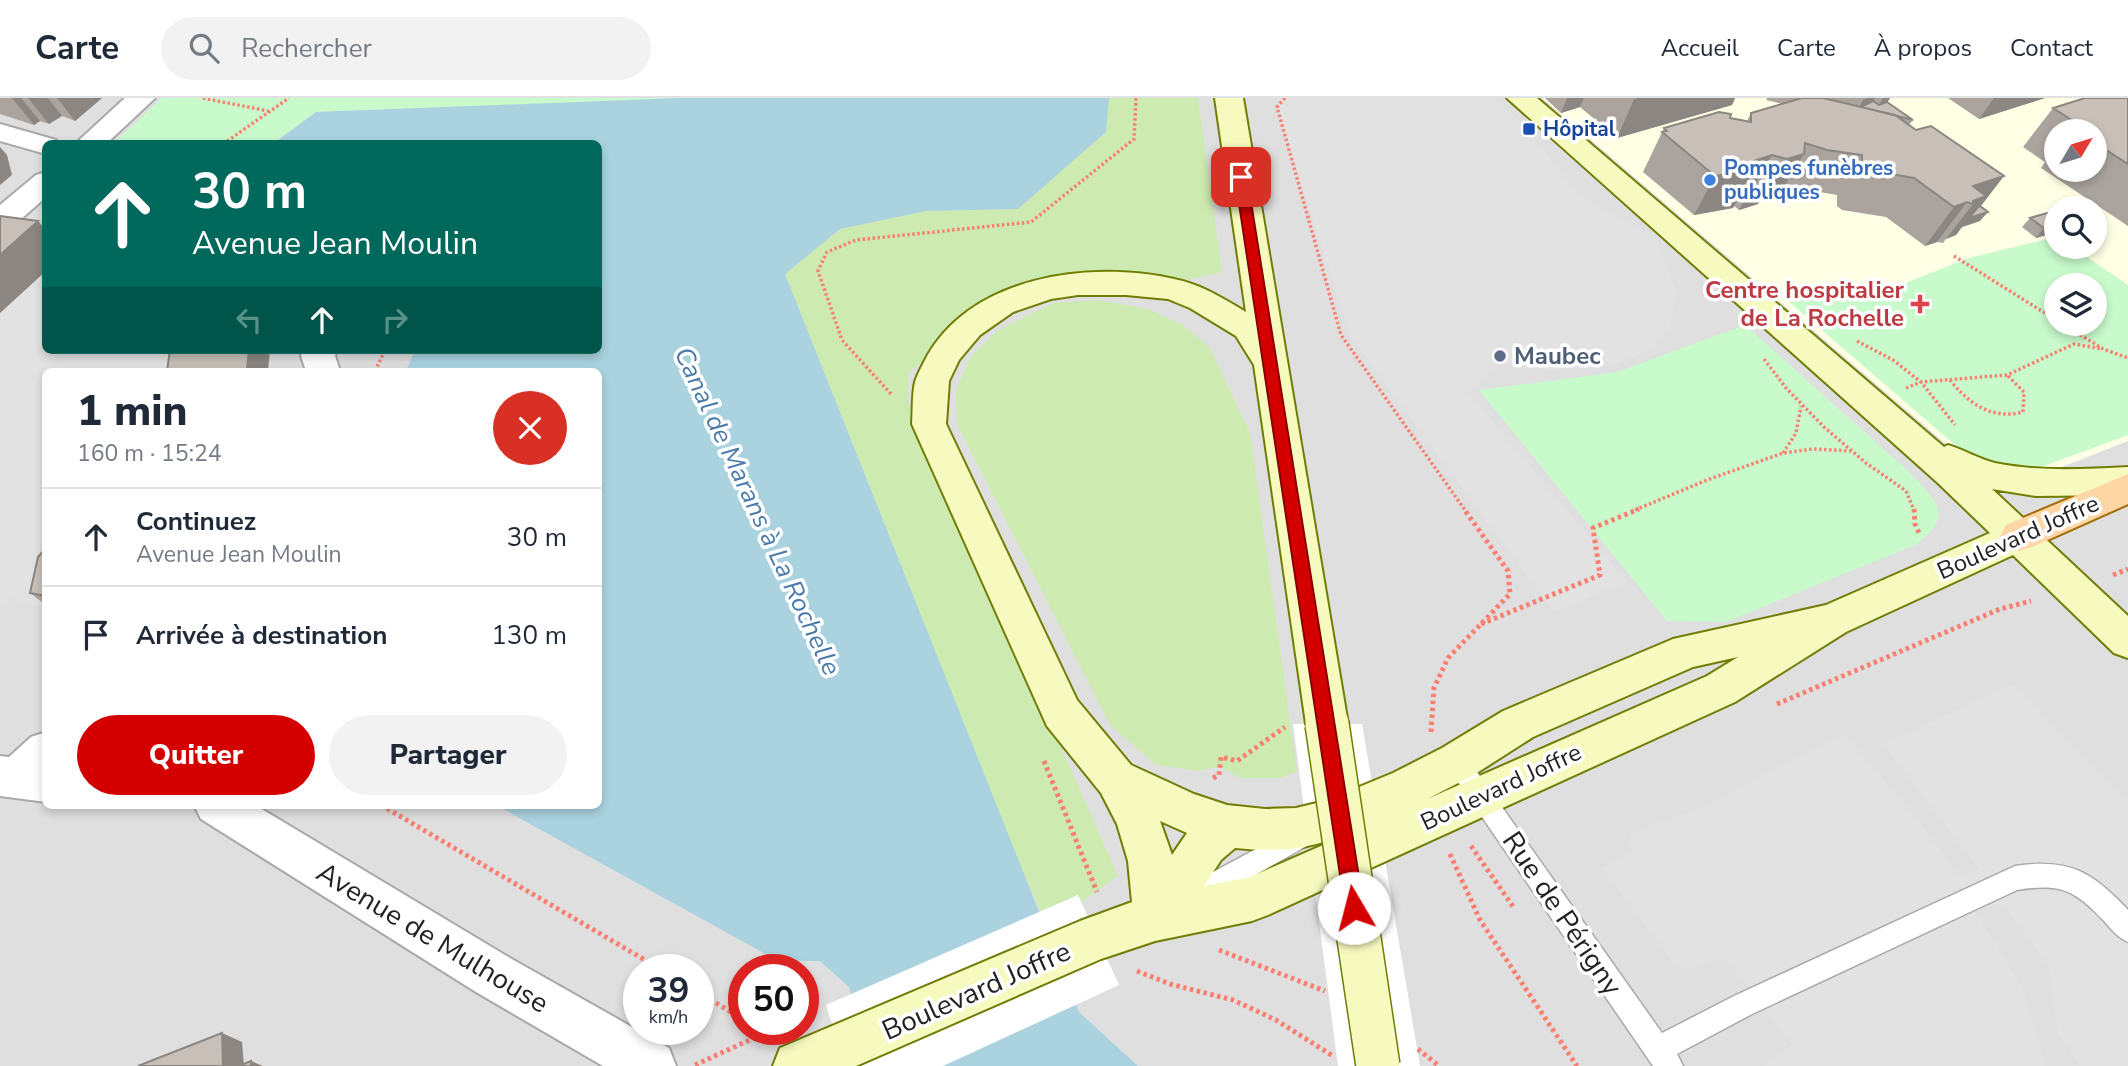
<!DOCTYPE html>
<html lang="fr">
<head>
<meta charset="utf-8">
<style>
  :root { --surface:#fff; --page:#f2f2f3; --text:#1f2937; --muted:#747a83; --line:#e0e1e3; --accent:#d40000 }
  body { margin:0; font-family:"Nunito Sans",sans-serif; background:var(--page); color:var(--text); height:100vh; display:flex; flex-direction:column; font-size:26px; white-space:nowrap }
  * { box-sizing:border-box; margin:0 }
  p { font-size:23px; color:var(--muted) }
  .icon { flex:none; width:38px; height:38px; fill:none; stroke:currentColor; stroke-width:2; stroke-linecap:round; stroke-linejoin:round }
  .map { position:relative; flex:1; overflow:hidden }
  .sheet { position:absolute; left:42px; top:270px; width:560px; height:441px; display:flex; flex-direction:column; background:var(--surface); border-radius:10px; box-shadow:0 4px 10px #0003 }
  .sheet>* { flex:none }
  .hud { position:absolute; left:42px; top:42px; width:560px; height:214px; border-radius:10px; box-shadow:0 4px 10px #0003; background:#00695c; color:#fff; overflow:hidden }
  .needle { width:46px; rotate:52deg }
  .controls { position:absolute; left:2044px; top:21px; display:grid; gap:14px }
  .controls a { display:grid; place-items:center; width:63px; height:63px; border-radius:50%; background:var(--surface); box-shadow:0 4px 10px #0003; font-size:35px }
  .speed { position:absolute; left:623px; top:856px; display:flex; gap:14px; font-size:35px; font-weight:700; text-align:center }
  .speed>* { display:grid; place-content:center; width:91px; height:91px; border-radius:50%; background:var(--surface); box-shadow:0 4px 10px #0003; line-height:1 }
  .speed small { font-size:18px; font-weight:400 }
  .speed .limit { border:10px solid #d22; background:#fff; color:#111 }
  .pin { position:absolute; display:grid; place-items:center; width:60px; height:60px; color:#fff; margin:-30px; border-radius:14px; box-shadow:0 4px 10px #0006 }
  .me { position:absolute; width:77px; margin:-38px; rotate:352deg; stroke-linejoin:round; filter:drop-shadow(0 0 5px #0008) }
  .turn { display:flex; align-items:center; gap:24px; height:147px; padding:0 35px; font-size:32px }
  .turn .icon { width:91px; height:91px; stroke-width:2.5 }
  .turn b { display:block; font-size:49px; line-height:60px }
  .lanes { display:flex; align-items:center; height:66px; padding:0 35px; background:#0003; justify-content:center; gap:35px; direction:ltr }
  .lanes .off { opacity:.35 }
  .round { display:grid; place-items:center; flex:none; width:74px; height:74px; border-radius:37px; background:var(--page) }
  .headline { display:flex; align-items:center; justify-content:space-between; height:119px; padding:0 35px }
  h1 { font-size:42px; font-weight:800; line-height:52px }
  .primary-button { display:flex; gap:14px; margin-top:auto; padding:14px 35px }
  .primary-button a { flex:1; height:80px; border-radius:42px; background:var(--accent); color:#fff; font-size:28px; font-weight:800; line-height:80px; text-align:center }
  .primary-button a+a { background:var(--page); color:var(--text) }
  ul { padding:0; list-style:none }
  li { display:flex; align-items:center; gap:21px; height:98px; padding:0 35px; border-top:2px solid var(--line) }
  li div { flex:1 }
  li b { display:block; font-size:26px }
  li em { font-style:normal }
  header { display:flex; align-items:center; gap:42px; box-sizing:border-box; height:98px; padding:0 35px; background:var(--surface); border-bottom:2px solid var(--line) }
  header strong { font-size:33px }
  nav { display:flex; gap:38px; margin-inline-start:auto; font-size:24px }
  .search { width:490px; height:63px; background:var(--page); display:flex; align-items:center; gap:18px; box-sizing:border-box; padding:0 24px; border-radius:38px; color:var(--muted); font-size:26px }
  .map>svg:first-child { display:block }
  .residential { fill:#e0dfdf; fill-rule:evenodd }
  .education { fill:#ffffe5; fill-rule:evenodd }
  .grass { fill:#cdebb0 }
  .park { fill:#c8facc; fill-rule:evenodd }
  .parking { fill:#e2e2e2 }
  .water { fill:#aad3df }
  .pier { fill:#fff }
  .lines { fill:none; stroke-linecap:round; stroke-linejoin:round }
  .lane-casing { stroke:#a9a9a9; stroke-width:3 }
  .street-casing { stroke:#a9a9a9; stroke-width:4 }
  .secondary-casing { stroke:#707d05; stroke-width:4 }
  .primary-casing { stroke:#a06b00; stroke-width:4 }
  .path-far1 { stroke:#fa8072; stroke-width:3.5; stroke-dasharray:2.5 2.5; stroke-linecap:butt }
  .path { stroke:#fa8072; stroke-width:5; stroke-dasharray:3.5 3.5; stroke-linecap:butt }
  .lane { fill:#fff; fill-rule:evenodd }
  .street { fill:#fff; fill-rule:evenodd }
  .secondary { fill:#f7fabf; fill-rule:evenodd }
  .primary { fill:#fcd6a4; fill-rule:evenodd }
  .secondary-bridge-casing { stroke:#707d05; stroke-width:46; stroke-linecap:butt }
  .secondary-bridge { stroke:#f7fabf; stroke-width:43 }
  .wall { fill:#aba49e; fill-rule:evenodd }
  .shaded-wall { fill:#8b8681 }
  .building { fill:#c7bfb8; stroke:#8b8681; stroke-width:2 }
  .route { fill:#d40000; stroke:#8a0000; stroke-width:2 }
  .transit-dot { fill:#1a4fb4; stroke:#fff; stroke-width:2.5 }
  .shop-dot { fill:#3f7fe0; stroke:#fff; stroke-width:2.5 }
  .health-dot { fill:#e0444e; stroke:#fff; stroke-width:2.5 }
  .service-dot { fill:#5c6f8a; stroke:#fff; stroke-width:2.5 }
  .labels { text-anchor:middle; stroke-width:7; stroke-linejoin:round; paint-order:stroke }
  .far-transit-label { font-size:21px; font-weight:bold; fill:#164399; stroke:#fff; text-anchor:start }
  .far-shop-label { font-size:21px; font-weight:bold; fill:#366cbe; stroke:#fff; text-anchor:start }
  .health-label { font-size:24px; font-weight:bold; fill:#be3a42; stroke:#fff; text-anchor:end }
  .service-label { font-size:24px; font-weight:bold; fill:#4e5e75; stroke:#fff; text-anchor:start }
  .street-label { font-size:24px; fill:#222; stroke:#fff }
  .water-label { font-size:26px; font-style:italic; fill:#4a7aab; stroke:#fff }
  .near-street-label { font-size:28px; fill:#222; stroke:#fff }
</style>
</head>
<body>
<header>
<strong>Carte</strong>
<div class="search"><svg class="icon" aria-label="search" viewBox="0 0 24 24"><circle cx="10" cy="10" r="6"/><path d="M15 15l6 6"/></svg>Rechercher</div>
<nav><a>Accueil</a><a>Carte</a><a>À propos</a><a>Contact</a></nav>
</header>
<div class="map">
<svg width="2128" height="968" viewBox="0 0 2128 968">
  <rect width="100%" height="100%" fill="#f2efe9"/>
  <path class="residential" d="M0 0H2128V968H0ZM2056 33H2095V72H2056ZM46 46H598V252H46ZM2056 110H2095V149H2056ZM2056 187H2095V226H2056ZM46 273H598V707H46ZM639 872H698V931H639ZM744 872H803V931H744Z"/>
  <path class="education" d="M1542 0H2128V343L2054 372 2025 379 1960 358ZM2056 33H2095V72H2056ZM2056 110H2095V149H2056ZM2056 187H2095V226H2056Z"/>
  <path class="grass" d="M1109 0H1198L1222 174 1164 187 1110 176 972 216 908 276 909 305 1118 778 1081 804 1078 798 1041 814 1020 767 785 176 840 131 926 113 1018 111 1106 34Z
    M1099 202 1148 211 1183 227 1210 250 1250 335 1297 673 1281 680H1239L1220 668 1197 673 1156 667 1110 627 957 326 956 292 971 258 997 233 1053 205Z"/>
  <path class="park" d="M162 0H681L316 14 273 45 113 46Z
    M2056 139V149H2072L2128 187V337L2036 371 2002 369 1963 354 1787 202 1818 193 1867 200 1969 160ZM2056 187H2095V226H2056Z
    M1745 227 1908 373C1937 404 1956 416 1915 447L1726 524 1667 523 1479 292 1617 274Z"/>
  <path class="parking" d="M1285 0H1495L1519 22 1581 98 1656 140 1677 196 1669 230 1650 253 1600 271 1546 273 1498 264 1469 295 1627 484 1554 514 1351 239 1277 9Z
    M45 173 46 252H195L193 273H46L45 512 12 500 0 510V216Z
    M2013 586 2128 705V968H2081L2058 937 2048 867 2003 806 1975 813 2023 891 2046 968H1764L1792 947 1726 861 1679 872 1602 770 1630 754V736L1699 711 1844 636 1913 716 1960 779 1979 771 1883 646Z"/>
  <path class="water" d="M681 0H1109L1106 34 1018 111 926 113 840 131 785 176 1079 914 1138 968H871L849 889 820 863H789L767 857 496 707H598V273H406L415 252H598V46H273L316 14Z"/>
  <path class="pier" d="M1293 626H1362L1420 968H1338Z
    M1078 797 1119 887 943 968H846L826 907Z"/>
  <g class="lines">
    <g class="lane-casing">
      <path id="lane" d="M1457 653 1465 657 1662 935 1734 898 2015 768C2068 760 2092 773 2128 812V844C2117 839 2111 831 2104 823 2074 791 2060 785 2017 792L1752 916 1677 956 1683 968H1653L1449 671 1445 664 1449 657Z
        M1301 727 1310 730 1313 738 1310 746 1201 808 1192 811 1183 808 1179 799 1183 790Z"/>
    </g>
    <g class="street-casing">
      <path id="street" d="M125 0H155L106 46H75Z
        M0 26 56 42 58 46H46V56L0 43Z
        M46 74V99L11 130 0 133V107L36 77Z
        M303 252H337L335 258 340 273H306L301 258Z
        M46 634V704L0 698V658L9 659 31 639Z
        M194 707H255L510 860 669 950 676 968H603L476 894 201 721Z"/>
    </g>
    <g class="secondary-casing">
      <path id="secondary" d="M1215 0H1243L1348 626 1342 639 1327 645 1312 639 1306 626 1254 267 1236 238 1190 210 1168 201 1126 197H1078L1051 201 1013 214 980 237 959 262 949 283 946 326 1077 602 1131 667 1194 696 1227 707 1265 711 1296 710 1325 703 1393 675 1442 650 1503 613 1673 541 1826 507 1990 435 1938 385 1507 0H1537L1944 349 1948 347C1964 352 1979 361 1995 365 2039 374 2084 371 2128 369V397L2036 398 1992 391 2128 518V560L2114 555 2013 457 1846 534 1735 604 1268 817 1252 823 1155 843 1101 861 856 968H773L780 950 1080 823 1132 804 1128 763 1117 726 1101 695 1047 628 912 326C913 313 912 297 915 284 917 277 921 270 924 264 967 178 1089 162 1174 181 1201 186 1224 201 1246 214ZM1738 559 1707 578 1427 701 1472 678 1533 639 1693 569ZM1160 723 1187 735 1172 757ZM1371 726 1250 779 1204 788 1221 762 1235 750C1292 756 1320 748 1371 726Z"/>
    </g>
    <g class="primary-casing">
      <path id="primary" d="M2128 376V406L2032 449 2019 453 2006 449 2000 438 2006 427Z"/>
    </g>
    <path class="path-far1" d="M203 0 268 13
      M1285 0 1277 9 1341 237 1465 412
      M223 46 289 0
      M1954 158 2056 222
      M2063 226 2103 251 2128 260
      M1857 243 1893 262 1921 284 1955 327
      M1764 261 1786 290 1824 329 1866 365 1906 393 1914 412
      M375 273 385 252
      M1950 282C1969 306 1992 322 2023 314L2024 294 2007 277
      M1906 290 1921 284 2007 277 2074 246 2103 251
      M891 296 842 242 818 173 827 154 856 142 1031 124 1134 41 1136 0
      M1783 355 1796 335 1801 308
      M1635 412 1707 382 1783 355 1813 351 1851 353"/>
    <path class="path" d="M1914 411 1915 426 1920 437
      M2113 477 2128 471
      M1481 526 1600 477 1593 430 1639 411
      M1777 606 2000 511 2031 503
      M1431 634 1434 590 1448 560 1510 496 1508 473 1464 411
      M1044 663 1097 794
      M1213 680 1219 677 1221 659 1237 663 1285 629
      M381 707 662 872
      M1471 748 1514 810
      M1450 756 1480 822 1577 968
      M1219 852 1325 893
      M1137 873 1170 886 1233 902 1276 922 1333 958
      M698 894 744 922
      M1418 951 1439 968
      M695 967 767 934"/>
    <use href="#lane" class="lane"/>
    <use href="#street" class="street"/>
    <use href="#secondary" class="secondary"/>
    <use href="#primary" class="primary"/>
    <g class="secondary-bridge-casing">
      <path id="secondary-bridge" d="M1327 626 1378 968"/>
    </g>
    <use href="#secondary-bridge" class="secondary-bridge"/>
  </g>
  <path class="wall" d="M0 0H102L75 23 62 18 49 26 40 23 34 27 0 16Z
    M1545 0H1735L1732 7 1617 40 1580 9 1561 15Z
    M1767 0H1890L1887 4 1913 22 1909 27 1980 109V123L1962 129 1956 137 1946 141 1943 145 1937 144 1925 148 1886 119 1842 112 1837 108V97L1802 91 1786 86 1780 95 1764 100 1761 99 1758 106 1739 112 1734 108 1733 110 1694 117 1643 74 1664 30 1730 20 1747 23 1751 15 1783 6 1766 2Z
    M1948 0H2045L1979 21Z
    M2128 0V128L2041 70 2045 64 2023 49 2053 10ZM2056 33H2095V72H2056Z
    M2030 120 2056 122V131L2053 135 2036 140 2022 129Z
    M46 450V507L30 495Z"/>
  <path class="shaded-wall" d="M12 0H21L40 23 34 27Z
    M28 0H48L62 18 49 26Z
    M57 0H102L75 23Z
    M1567 0H1584L1580 9 1561 15Z
    M1638 0H1735L1732 7 1617 40 1634 1Z
    M1867 0H1875L1867 12 1858 11 1863 2Z
    M1883 0H1890L1882 13 1875 14Z
    M1994 0H2045L1979 21Z
    M0 49 7 57 12 77 0 87Z
    M1804 56 1780 95 1764 100 1787 61Z
    M1772 57 1750 96 1739 99 1733 110 1694 117 1715 78 1747 65Z
    M2004 78 1974 117 1988 114 1980 123 1962 129 1956 137 1946 141 1973 106 1967 104 1937 144 1925 148 1954 109 1973 88Z
    M1763 96 1758 106 1739 112 1744 103Z
    M38 123 46 132V173L0 215V157Z
    M2056 127V131L2053 135 2036 140 2044 130Z
    M249 252H270L268 273H239Z
    M222 935 242 944 244 968H223Z
    M251 963 263 968H251Z"/>
  <path class="building" d="M1802 0H1823L1895 17 1916 32 1931 28 2004 78 1973 88 1986 98 1973 103V106L1967 104 1954 109 1914 80 1868 72 1862 69V57L1827 52 1805 45 1804 56 1787 61 1772 57 1747 65 1755 71 1715 78 1662 34 1667 33 1664 30 1719 14 1731 16 1730 20 1751 24V15Z
    M2085 0H2128V66L2095 45V33H2077L2072 30 2081 28 2053 10Z
    M1873 3 1879 7 1887 4 1913 22 1861 9Z
    M1752 88 1763 96 1744 103 1739 99 1743 91Z
    M1980 108 1988 114 1969 120 1978 109Z
    M2047 115 2056 122V127L2044 130 2030 120Z
    M0 118 38 123 0 157Z
    M170 252H249L247 271 239 273H167Z
    M46 450V498L30 495 38 459Z
    M222 935 223 968H138Z
    M251 963V968H239Z"/>
  <path class="route" d="M1241 75 1247 79 1364 810 1361 817 1354 819 1348 817 1345 810 1235 79Z"/>
  <rect class="transit-dot" x="1522" y="24" width="14" height="14" rx="3.5"/>
  <circle class="shop-dot" cx="1710" cy="82" r="7"/>
  <path class="health-dot" d="M1916.5 195.5h7v7h7v7h-7v7h-7v-7h-7v-7h7z"/>
  <circle class="service-dot" cx="1500" cy="258" r="7"/>
  <g class="labels">
    <g class="far-transit-label">
      <text x="1543" y="38">Hôpital</text>
    </g>
    <g class="far-shop-label">
      <text x="1724" y="77">Pompes funèbres<tspan x="1724" dy="24">publiques</tspan></text>
    </g>
    <g class="health-label">
      <text x="1904" y="200">Centre hospitalier<tspan x="1904" dy="28">de La Rochelle</tspan></text>
    </g>
    <g class="service-label">
      <text x="1514" y="266">Maubec</text>
    </g>
    <g class="street-label">
      <text transform="translate(2018 439) rotate(-24)" y="8">Boulevard Joffre</text>
      <text transform="translate(1501 689) rotate(-25)" y="8">Boulevard Joffre</text>
    </g>
    <g class="water-label">
      <text transform="translate(758 413) rotate(65)" y="9">Canal de Marans à La Rochelle</text>
    </g>
    <g class="near-street-label">
      <text transform="translate(1563 815) rotate(56)" y="10">Rue de Périgny</text>
      <text transform="translate(433 839) rotate(31)" y="10">Avenue de Mulhouse</text>
      <text transform="translate(976 892) rotate(-24)" y="10">Boulevard Joffre</text>
    </g>
  </g>
</svg>
<div class="controls">
<a><svg class="needle" viewBox="-14 -14 28 28"><path d="M0-13l5 13h-10z" fill="#e53935"/><path d="M0 13l5-13h-10z" fill="#747a83"/></svg></a>
<a><svg class="icon" aria-label="search" viewBox="0 0 24 24"><circle cx="10" cy="10" r="6"/><path d="M15 15l6 6"/></svg></a>
<a><svg class="icon" aria-label="layers" viewBox="0 0 24 24"><path d="M12 4l9 5-9 5-9-5zM3 14l9 5 9-5"/></svg></a>
</div>
<div class="speed"><div>39<small>km/h</small></div><div class="limit">50</div></div>
<div class="pin" style="left:1241px;top:79px;background:#d93025"><svg class="icon" aria-label="arrive" viewBox="0 0 24 24"><path d="M6 21V4h12l-3 4 3 4H6"/></svg></div>
<svg class="me" style="left:1354px;top:810px" viewBox="-20 -20 40 40"><circle r="19" fill="#fff"/><path d="M0-13L10 11 0 6-10 11z" fill="#d40000"/></svg>
<div class="hud">
<div class="turn"><svg class="icon" aria-label="ahead" viewBox="0 0 24 24"><path d="M12 20V5M6 11l6-6 6 6"/></svg><div><b>30 m</b>Avenue Jean Moulin</div></div>
<div class="lanes"><svg class="icon off" aria-label="left" viewBox="0 0 24 24"><path d="M17 20v-9H6M10 6l-5 5 5 5"/></svg><svg class="icon" aria-label="ahead" viewBox="0 0 24 24"><path d="M12 20V5M6 11l6-6 6 6"/></svg><svg class="icon off" aria-label="right" viewBox="0 0 24 24"><path d="M7 20v-9h11M14 6l5 5-5 5"/></svg></div>
</div>
<section class="sheet">
<div class="headline"><div><h1>1 min</h1><p>160 m · 15:24</p></div><a class="round" style="background:#d93025;color:#fff"><svg class="icon" aria-label="close" viewBox="0 0 24 24"><path d="M6 6l12 12M18 6L6 18"/></svg></a></div>
<ul>
<li><svg class="icon" aria-label="ahead" viewBox="0 0 24 24"><path d="M12 20V5M6 11l6-6 6 6"/></svg><div><b>Continuez</b><p>Avenue Jean Moulin</p></div><em>30 m</em></li>
<li><svg class="icon" aria-label="arrive" viewBox="0 0 24 24"><path d="M6 21V4h12l-3 4 3 4H6"/></svg><div><b>Arrivée à destination</b></div><em>130 m</em></li>
</ul>
<div class="primary-button"><a>Quitter</a><a>Partager</a></div>
</section>
</div>
</body>
</html>
